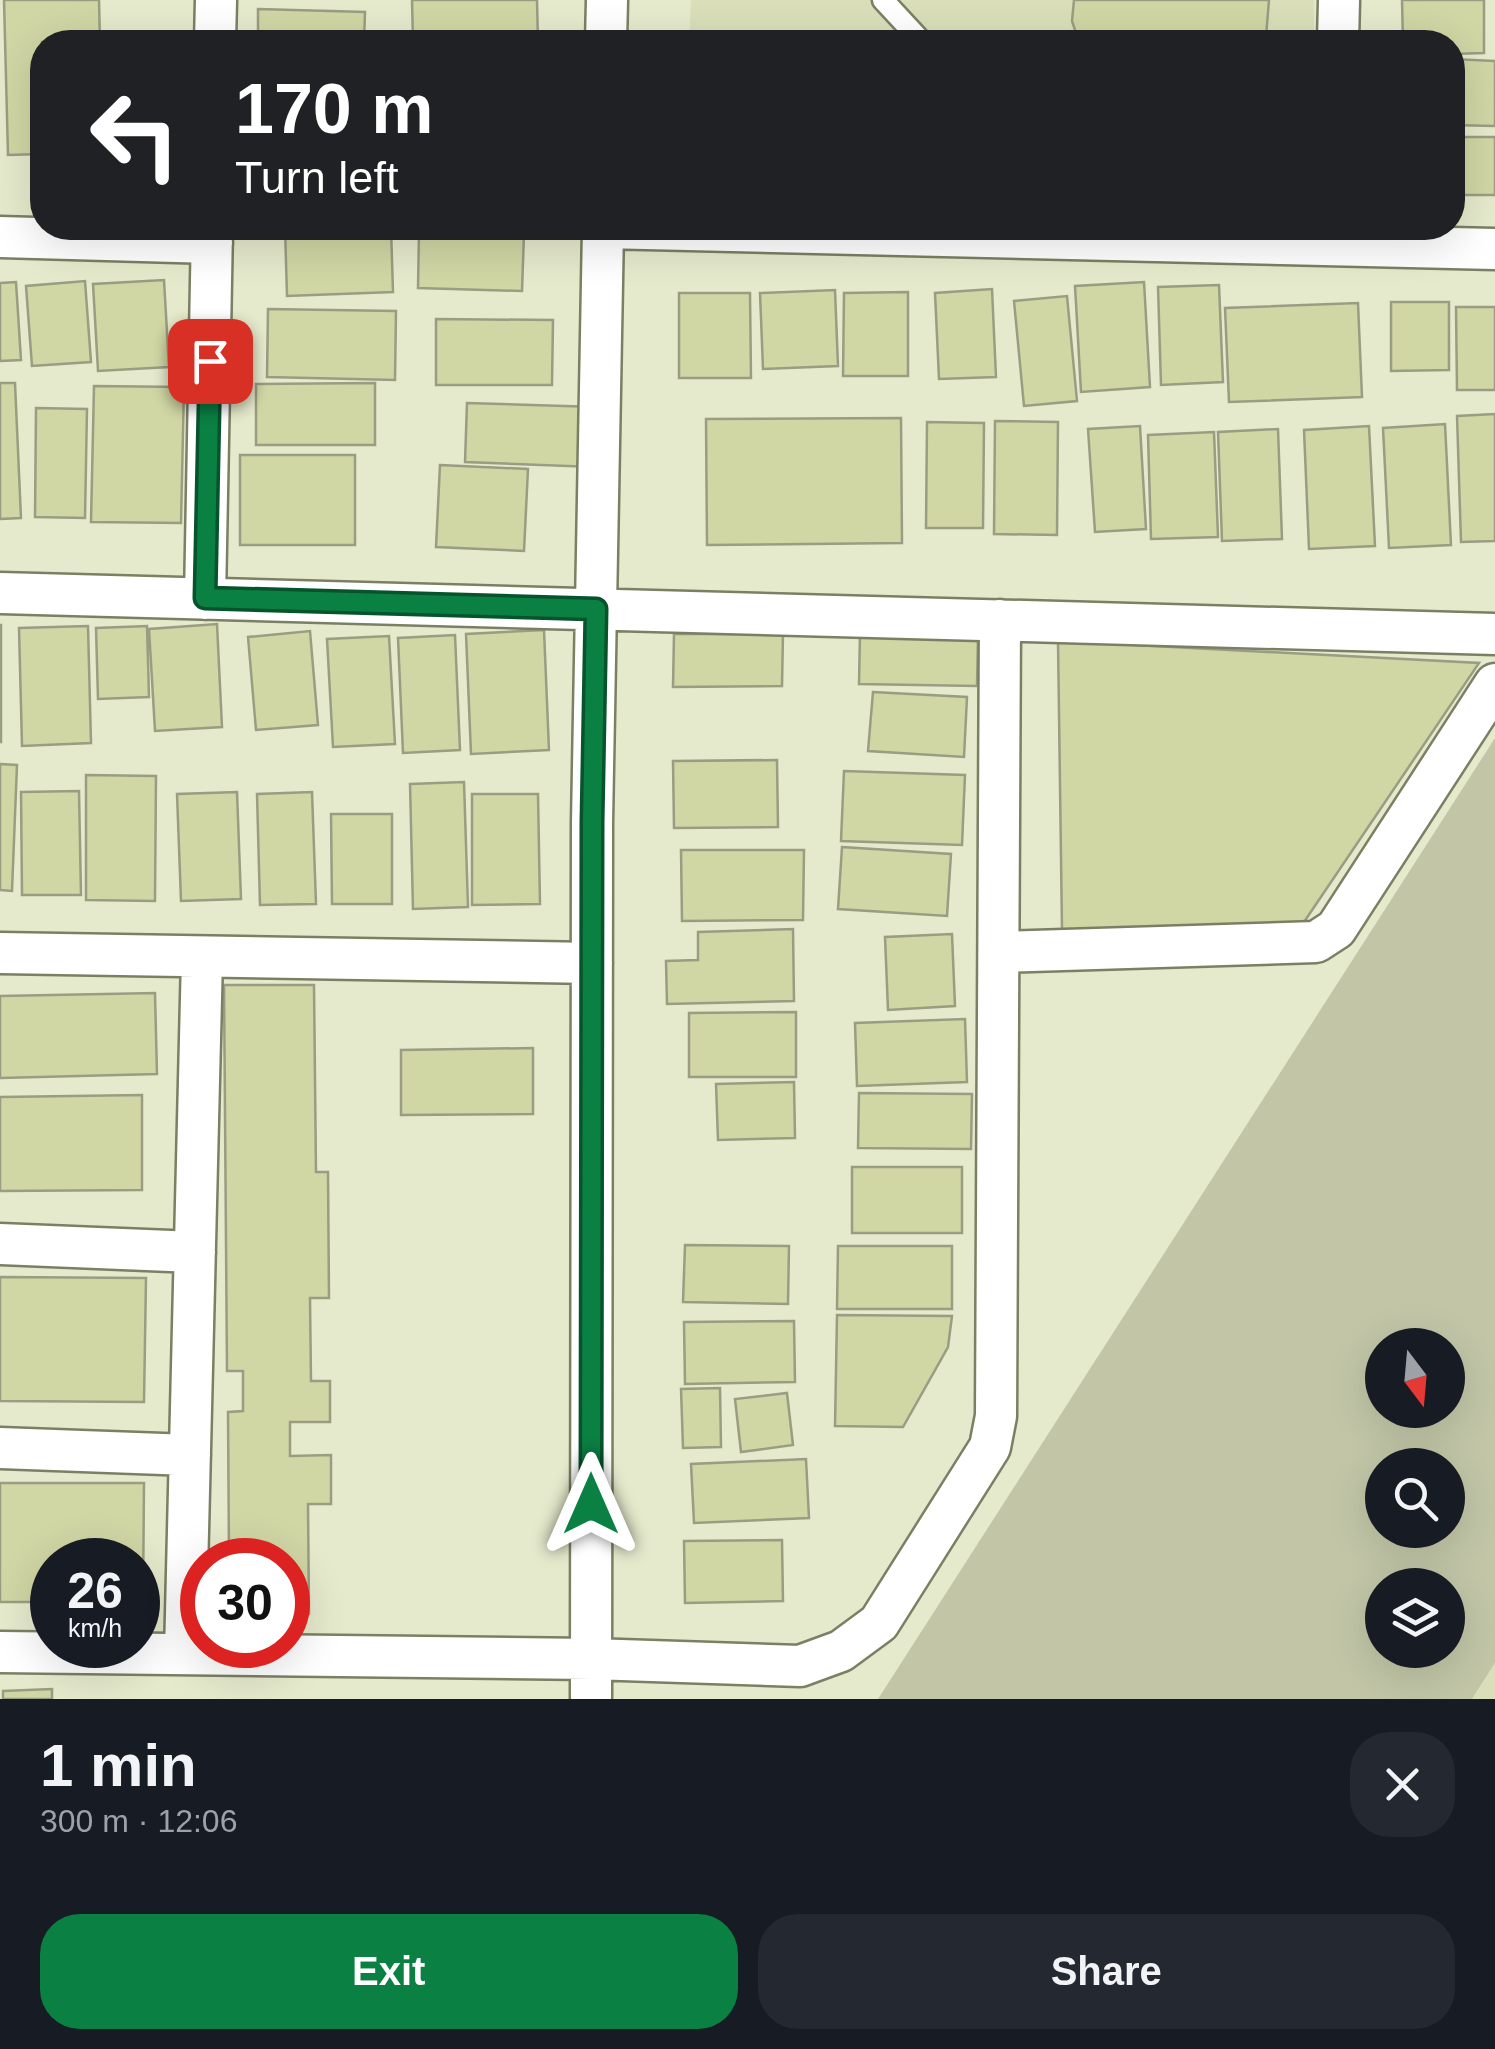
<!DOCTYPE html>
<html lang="en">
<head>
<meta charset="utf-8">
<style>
  :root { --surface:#171b24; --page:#242831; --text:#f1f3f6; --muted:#9ea1a6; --accent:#0b8043 }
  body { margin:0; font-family:Helvetica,sans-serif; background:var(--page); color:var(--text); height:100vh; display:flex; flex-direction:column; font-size:38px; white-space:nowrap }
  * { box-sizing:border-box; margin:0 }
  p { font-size:32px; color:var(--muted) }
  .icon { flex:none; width:55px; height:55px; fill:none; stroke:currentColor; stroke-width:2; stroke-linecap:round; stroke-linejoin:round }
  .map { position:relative; height:1699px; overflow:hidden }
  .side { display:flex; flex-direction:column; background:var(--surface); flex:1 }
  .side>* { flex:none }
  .hud { position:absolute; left:30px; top:30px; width:1435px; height:210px; border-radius:40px; box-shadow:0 10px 40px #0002; background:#202124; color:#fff; overflow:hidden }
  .needle { width:65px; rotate:164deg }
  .fabs { position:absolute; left:1365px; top:1328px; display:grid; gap:20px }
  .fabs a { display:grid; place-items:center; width:100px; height:100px; border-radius:50%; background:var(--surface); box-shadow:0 10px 40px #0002; font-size:50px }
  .speed { position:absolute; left:30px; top:1538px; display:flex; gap:20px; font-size:50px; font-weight:700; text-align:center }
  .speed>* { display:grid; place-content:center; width:130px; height:130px; border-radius:50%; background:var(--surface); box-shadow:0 10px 40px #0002; line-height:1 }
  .speed small { font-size:25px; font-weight:400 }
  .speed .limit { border:15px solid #d22; background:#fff; color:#111 }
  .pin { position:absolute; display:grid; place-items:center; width:85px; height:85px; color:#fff; margin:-42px; border-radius:20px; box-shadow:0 5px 15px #0006 }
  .me { position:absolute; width:110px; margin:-55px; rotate:0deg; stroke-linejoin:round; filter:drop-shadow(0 0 8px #0008) }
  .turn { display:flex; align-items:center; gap:35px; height:210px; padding:0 40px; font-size:45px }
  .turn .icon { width:130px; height:130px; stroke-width:2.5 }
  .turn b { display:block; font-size:70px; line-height:85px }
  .round { display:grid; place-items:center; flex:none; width:105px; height:105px; border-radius:40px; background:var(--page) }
  .overview { display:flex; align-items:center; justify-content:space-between; height:170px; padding:0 40px }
  h1 { font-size:60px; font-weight:700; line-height:75px }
  .action { display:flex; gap:20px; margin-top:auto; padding:20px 40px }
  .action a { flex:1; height:115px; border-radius:40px; background:var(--accent); color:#fff; font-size:40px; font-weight:700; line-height:115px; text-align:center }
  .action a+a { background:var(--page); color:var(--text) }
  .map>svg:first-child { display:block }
  .built { fill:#dadfba }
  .green { fill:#c2c6a7; fill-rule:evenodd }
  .building { fill:#d0d6a4; stroke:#9a9d81; stroke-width:2.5 }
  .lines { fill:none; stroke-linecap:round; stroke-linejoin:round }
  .service-casing { stroke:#7b7f63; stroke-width:25 }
  .minor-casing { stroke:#7b7f63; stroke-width:45 }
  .service { stroke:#fff; stroke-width:20 }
  .minor { stroke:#fff; stroke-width:40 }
  .route-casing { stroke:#07532c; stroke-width:25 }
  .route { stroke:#0b8043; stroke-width:18 }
</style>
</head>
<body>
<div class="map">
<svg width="1495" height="1699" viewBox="0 0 1495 1699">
  <rect width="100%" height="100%" fill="#e6eacc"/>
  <path class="built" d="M691 0H1314V42H689Z
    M1495 1663V1699H1472Z"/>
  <path class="green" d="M1495 738V1663L1472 1699H878ZM1382 1345H1448V1410H1382ZM1382 1465H1448V1530H1382ZM1382 1585H1448V1650H1382Z"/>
  <path class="building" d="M4 0H99L100 42H42V154L8 155Z
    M412 0H537L538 42H413Z
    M1074 0H1269L1266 37 1263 42H1079L1072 21Z
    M1402 0H1484V53L1452 54V42H1403Z
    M258 9 365 12 364 42H258Z
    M1452 59 1495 61V126L1452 125Z
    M1452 137H1495V195H1452Z
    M285 228H391L393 292 287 296Z
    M419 232 524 234 522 291 418 288Z
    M164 280 169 367 98 371 93 284Z
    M85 281 91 362 32 366 26 286Z
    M16 282 21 360 0 361V283Z
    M1144 282 1150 387 1081 392 1075 286Z
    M1219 285 1223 382 1161 385 1158 287Z
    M992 289 996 377 939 379 935 293Z
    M835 290 838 366 763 369 760 293Z
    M908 292V376H843L844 293Z
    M679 293H750L751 378H679Z
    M1067 296 1077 401 1024 406 1014 301Z
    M1391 302H1449V370L1391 371Z
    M1358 303 1362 397 1229 402 1225 308Z
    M1456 307H1495V390H1457Z
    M268 309 396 311 395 380 267 377Z
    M436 319 553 320 552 385H436Z
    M0 383H15L21 518 0 519Z
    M375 383V445H256V384Z
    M94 386 184 387 181 523 91 522Z
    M467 403 596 407 594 467 465 462Z
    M36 408 87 409 85 518 35 517Z
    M1495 414V541L1461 542 1457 416Z
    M901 418 902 543 707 545 706 419Z
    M995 421 1058 422 1057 535 994 534Z
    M927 422 984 423 983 528H926Z
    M1445 424 1451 545 1389 548 1383 428Z
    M1140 426 1146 529 1095 532 1088 429Z
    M1369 426 1375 546 1309 549 1304 430Z
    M1278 429 1282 539 1222 541 1218 432Z
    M1214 432 1218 537 1151 539 1148 435Z
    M240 455H355V545H240Z
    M440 465 528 469 524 551 436 547Z
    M217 624 222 727 155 731 149 629Z
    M0 625H1V742H0Z
    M88 626 91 743 22 746 19 628Z
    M147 626 149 697 98 699 96 628Z
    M544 630 549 750 471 754 466 634Z
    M310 631 318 725 256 730 248 637Z
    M860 633 978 634 977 686 859 684Z
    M674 634H783L782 686 673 687Z
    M455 635 460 750 403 753 398 638Z
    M389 636 395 744 333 747 327 639Z
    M1058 641 1479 663 1302 925 1062 930Z
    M873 692 967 697 964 757 868 751Z
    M777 760 778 827 674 828 673 761Z
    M0 764 17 765 12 891 0 890Z
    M844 771 965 775 962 845 841 841Z
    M86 775 156 776 155 901 86 900Z
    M464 782 468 907 413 909 410 784Z
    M79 791 81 895H22L21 792Z
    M237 792 241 899 181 901 177 794Z
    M312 792 316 904 260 905 257 794Z
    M472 794H538L540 904 472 905Z
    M331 814H392V904H332Z
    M842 847 951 854 947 916 838 909Z
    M681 850H804L803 920 682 921Z
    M793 929 794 1001 667 1004 666 961 698 960V932Z
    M952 934 955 1006 888 1010 885 937Z
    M224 985H314L316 1172H328L329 1298H310L311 1381H330V1422H290V1456L331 1455V1504H308L309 1614H288V1560H229L228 1412 243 1411V1371H227Z
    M155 993 157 1074 0 1078V996Z
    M796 1012V1077H689V1013Z
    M965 1019 967 1082 857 1086 855 1023Z
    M533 1048V1114L401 1115V1050Z
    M794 1082 795 1138 718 1140 716 1084Z
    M859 1093 972 1094 971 1149 858 1148Z
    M142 1095V1190L0 1191V1097Z
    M852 1167H962V1233H852Z
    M685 1245 789 1246 788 1304 683 1302Z
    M838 1246H952V1309H837Z
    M0 1277 146 1278 144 1402 0 1401Z
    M837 1315 952 1316 948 1347 903 1427 835 1426Z
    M794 1321 795 1382 685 1384 684 1322Z
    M720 1388 721 1447 683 1448 681 1389Z
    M787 1393 793 1445 741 1452 735 1399Z
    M806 1459 809 1518 694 1523 691 1464Z
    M0 1483H144L143 1602H138V1560H52V1602H0Z
    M782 1540 783 1601 685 1603 684 1541Z
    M52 1689V1699H3V1691Z"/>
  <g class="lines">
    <g class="service-casing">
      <path id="service" d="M883 0 922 42"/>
    </g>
    <g class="minor-casing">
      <path id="minor" d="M215 42 216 0
        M606 42 607 0
        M1338 42 1339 0
        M603 228 1495 249
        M0 237 212 243
        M0 593 1495 634
        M205 599 212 228
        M999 952 1316 942 1336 929 1495 684
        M0 953 592 963
        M0 1244 195 1252
        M0 1448 190 1455
        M0 1652 591 1659 800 1666 841 1651 879 1623 990 1447 996 1416 1000 620
        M185 1654 202 957
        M591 1699 592 822 603 228"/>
    </g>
    <use href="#service" class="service"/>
    <use href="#minor" class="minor"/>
  </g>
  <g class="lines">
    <g class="route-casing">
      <path id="route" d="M210 361 205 598 596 609 592 822 591 1504"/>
    </g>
    <use href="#route" class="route"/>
  </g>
</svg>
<div class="fabs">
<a><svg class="needle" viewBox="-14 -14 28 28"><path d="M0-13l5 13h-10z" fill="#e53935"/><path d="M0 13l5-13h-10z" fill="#9ea1a6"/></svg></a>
<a><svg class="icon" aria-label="search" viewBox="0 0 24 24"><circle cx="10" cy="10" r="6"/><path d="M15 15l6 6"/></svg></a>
<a><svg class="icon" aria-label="layers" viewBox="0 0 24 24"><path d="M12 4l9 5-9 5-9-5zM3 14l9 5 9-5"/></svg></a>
</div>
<div class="speed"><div>26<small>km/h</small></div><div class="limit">30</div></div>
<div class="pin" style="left:210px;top:361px;background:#d93025"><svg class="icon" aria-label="arrive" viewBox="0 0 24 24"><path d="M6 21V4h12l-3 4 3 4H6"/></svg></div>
<svg class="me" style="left:591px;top:1504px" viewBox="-20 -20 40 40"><path d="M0-17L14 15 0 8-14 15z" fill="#0b8043" stroke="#fff" stroke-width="4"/></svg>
<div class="hud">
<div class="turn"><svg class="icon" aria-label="left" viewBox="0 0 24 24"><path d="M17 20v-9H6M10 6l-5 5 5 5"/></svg><div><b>170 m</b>Turn left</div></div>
</div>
</div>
<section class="side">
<div class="overview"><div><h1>1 min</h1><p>300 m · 12:06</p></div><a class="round"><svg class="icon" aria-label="close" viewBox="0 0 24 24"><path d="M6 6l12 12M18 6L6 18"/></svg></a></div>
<div class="action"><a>Exit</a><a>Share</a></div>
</section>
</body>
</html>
